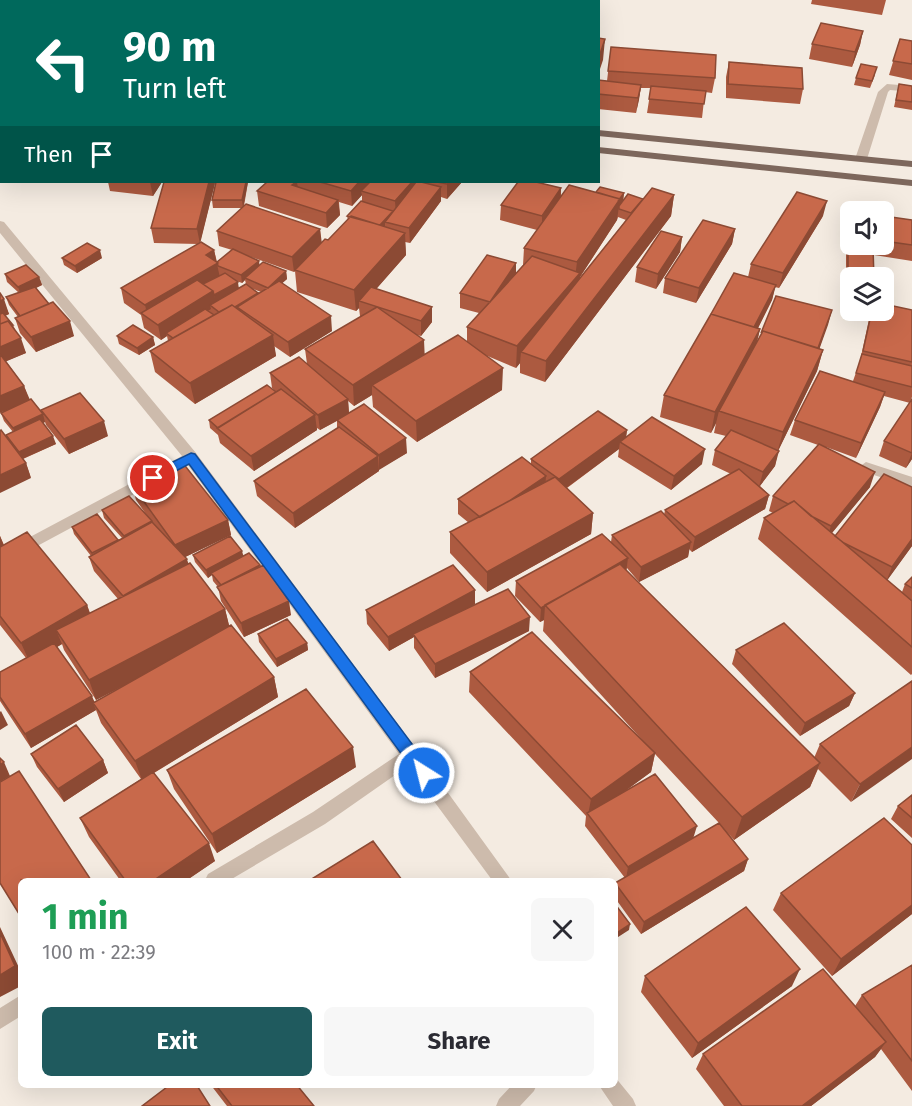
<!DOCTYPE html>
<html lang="en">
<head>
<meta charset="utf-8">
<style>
  :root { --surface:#fff; --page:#f7f7f7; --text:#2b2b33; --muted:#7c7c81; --accent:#1f5a5e }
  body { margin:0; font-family:"Fira Sans",sans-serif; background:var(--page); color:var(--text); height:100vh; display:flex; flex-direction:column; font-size:22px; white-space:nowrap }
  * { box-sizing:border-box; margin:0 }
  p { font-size:20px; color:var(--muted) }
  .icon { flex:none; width:33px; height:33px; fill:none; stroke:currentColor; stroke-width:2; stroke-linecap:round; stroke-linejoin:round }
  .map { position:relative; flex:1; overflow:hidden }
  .drawer { position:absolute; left:18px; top:878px; width:600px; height:210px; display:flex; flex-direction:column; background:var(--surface); border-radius:9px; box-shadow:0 6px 24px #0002 }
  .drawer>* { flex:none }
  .banner { position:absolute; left:0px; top:0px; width:600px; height:183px; box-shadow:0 6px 24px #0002; background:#00695c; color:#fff; overflow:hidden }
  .controls { position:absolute; left:840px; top:201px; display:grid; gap:12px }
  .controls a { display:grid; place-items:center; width:54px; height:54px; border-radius:9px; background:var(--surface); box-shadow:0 6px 24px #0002; font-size:30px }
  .pin { position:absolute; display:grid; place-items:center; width:51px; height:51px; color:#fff; margin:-26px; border:3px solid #fff; border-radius:50%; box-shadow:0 2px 6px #0007 }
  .me { position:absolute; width:66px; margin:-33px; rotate:324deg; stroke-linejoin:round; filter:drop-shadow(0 0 4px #0008) }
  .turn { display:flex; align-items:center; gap:21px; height:126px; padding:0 24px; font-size:27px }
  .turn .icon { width:78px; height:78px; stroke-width:2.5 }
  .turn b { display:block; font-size:42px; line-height:51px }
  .then { display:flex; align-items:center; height:57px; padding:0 24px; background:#0003; gap:12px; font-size:22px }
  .round { display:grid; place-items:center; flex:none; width:63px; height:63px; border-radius:9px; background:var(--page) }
  .summary { display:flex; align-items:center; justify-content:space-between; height:102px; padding:0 24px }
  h1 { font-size:36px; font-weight:700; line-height:45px; color:#1e9e55 }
  .primary-button { display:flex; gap:12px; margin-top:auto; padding:12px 24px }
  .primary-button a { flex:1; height:69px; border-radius:9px; background:var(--accent); color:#fff; font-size:24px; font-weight:700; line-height:69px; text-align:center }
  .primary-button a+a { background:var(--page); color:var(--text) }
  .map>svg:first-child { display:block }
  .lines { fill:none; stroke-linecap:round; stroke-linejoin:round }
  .minor { fill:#cdbbac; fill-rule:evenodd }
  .major { fill:#7d675c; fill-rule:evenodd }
  .wall { fill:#ac5a40; fill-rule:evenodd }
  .shaded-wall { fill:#8c4a34 }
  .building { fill:#c8694b; stroke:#8c4a34; stroke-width:1.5 }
  .route { fill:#1a73e8; stroke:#114b97; stroke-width:1.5 }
</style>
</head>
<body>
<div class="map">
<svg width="912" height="1106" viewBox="0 0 912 1106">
  <rect width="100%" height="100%" fill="#f4ebe1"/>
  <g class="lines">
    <path class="minor" d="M221 0H231L220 2Z
      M887 84 912 86V92L890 90 888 92 867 159 865 161H857L855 159 878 92Z
      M0 221 4 222 196 453 417 750 511 880H492L408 766 325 824 230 880H205L208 874 313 812 399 754 188 465 0 566V553L182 456 0 233Z
      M866 462 912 477V487L861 471 859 467Z
      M21 995V1016L0 1029V1008Z
      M615 1077 633 1099 636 1106H613L598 1084H615Z
      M513 1084H537L534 1091 520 1106H496L499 1099Z"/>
    <path class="major" d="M0 57H2V64H0Z
      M0 74H2V80H0Z
      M598 130 912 161V167L598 136Z
      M598 147 912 180V186L598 153Z"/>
  </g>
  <path class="wall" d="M166 0H204L202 2H166Z
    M404 0H420L419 2Z
    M442 0H492V2H453Z
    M812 0H886L882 15 811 4Z
    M863 31 860 45 852 67 809 59 812 44Z
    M900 39 912 41V80L889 75Z
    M611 47 715 78 712 93 705 92 702 118 647 113 651 88H641L636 113 598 109V80L607 81Z
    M729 62 803 89 800 104 726 98V77Z
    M875 75 870 88 854 85 856 78Z
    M899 84 912 86V110L894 107Z
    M0 91 2 92V131H0Z
    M108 182H162L153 196 110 191Z
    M216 182H248L244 206 320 229 321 242 328 240 348 220 347 216 362 202V195L352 206 339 202 340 215 327 228 259 206 257 191 267 182H462L447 199 441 197V201L410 243 405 242 406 255 376 289 432 307V322L421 336 416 335 425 355 467 342V327L479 313 460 308V293L516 273 523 265 524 248 537 230 500 220 501 205 561 188V197L596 192 624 193 623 201 674 195 671 216 545 382 520 373V363L516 368 485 355 502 390 417 442 373 407 372 395 354 406 348 401 349 413 407 453 379 469V471L295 528 257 496 254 481 337 428V421L320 430 317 428V430L254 471 220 443 218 435 210 428 209 420 276 392 272 388 270 373 307 364 305 349 361 317 360 316 359 308 356 311 297 292 295 271 294 272 248 256 259 265 286 271 287 279 282 283 332 331 290 357 274 346 276 356 195 404 155 372 150 351 168 341 167 336 161 340 144 328 141 315 124 303 121 288 198 244 154 243 151 228 215 183 200 242 214 250 217 262 232 250 219 246 217 231 242 208H213L212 200ZM618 217 626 220 580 278V277L617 220ZM234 280 242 283 245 280 246 284 239 288ZM251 288 261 292 258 294Z
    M849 214H850V244H872L871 248 850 278V286L846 285V253L848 247 847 222Z
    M823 216 779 288 775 287 772 300 758 328 760 329 757 342 832 310 819 349 823 350 817 371 778 451 775 466 760 486 769 495 765 509 692 552 689 549 688 557 639 582 627 568 626 570 814 758 820 744 912 681 851 802 818 769 810 787 734 840 728 833 748 859 744 871 641 934 615 898V883L625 878 585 826 586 816 469 692 470 672 644 742 543 631 544 620 540 622 515 596 516 581 611 542 612 535 664 515 665 510 731 474 712 465 715 450 726 436 714 433 716 423 711 433 660 417 664 395 748 277 751 264ZM655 754 719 823 693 838 622 793 651 772Z
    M884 216 912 220V261L874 255 875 244H884Z
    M735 229 732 244 696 303 663 293 665 278Z
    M682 237 680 252 656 289 635 282 637 267Z
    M62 258H102L77 273 64 265Z
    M5 274 39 277 42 285 36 288 74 336 36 352 20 333 15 318 18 317 9 305 6 297 19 293 7 282Z
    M0 293 9 314 5 316 13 325 26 353 6 361 24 386 29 400 43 414 41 410 108 436 69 454 46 425 45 422 43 423 56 444 23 459 26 463 31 478 7 438 6 435 13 432 4 421 1 413 3 412Z
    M871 310H912V397L910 402 912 399V459L906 468 879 456 884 441 910 403 884 396 880 407 856 458 826 447 870 487 832 533 836 536 912 487V546L887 580 902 592 905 584 912 577V674L911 675 758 539 764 518 773 513 769 511 773 496 818 445 790 435 795 420 853 381 860 361Z
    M117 336 153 337 155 345 139 355 119 344Z
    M627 430 626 437 702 464 671 490 618 457 619 449 567 488 593 513 591 534 487 592 450 553V532L469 523 458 514V499L531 464V459Z
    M132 485 228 520 231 535 185 557 188 563 225 609 229 626 274 677 278 697 154 773 215 861 187 880H120L89 837 80 818 141 779 101 723 96 710 31 748 0 701V672L26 658 0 625V536L4 545 87 605 90 613 118 599 94 571 89 557 91 556 74 534 72 527 118 540 122 538 104 518 102 510 148 517 136 500ZM62 644 64 650 96 700 141 677 95 703 57 647Z
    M193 555 243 556 260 567 291 615 244 637 221 601 218 587 213 581 212 575 208 578 195 562Z
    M475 590V604L467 609 529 631 435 678 414 648V637L389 651 367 624 366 610Z
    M258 634 307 643 308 650 277 667 259 642Z
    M736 650 855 693 849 706 800 736 732 664Z
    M31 754 103 760 108 773 64 802 37 767Z
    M356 767 217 853 174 789 167 770Z
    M912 795V838L891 819 898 806Z
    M912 845V914L832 976 773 910 781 893Z
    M912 965V1091L881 1049 875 1057 811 1106H724L696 1069 703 1054 855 1006 862 995Z
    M645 976 792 986 692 1058 641 992Z
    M210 1084H296L314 1106H227Z"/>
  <path class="shaded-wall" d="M300 0H316L315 2H298Z
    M863 31 860 45 852 67 855 52Z
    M605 39 603 60 598 75V60Z
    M641 85 639 100 636 113 638 98Z
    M150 182H162L153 196Z
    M209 182H214L215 183 200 244 197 229Z
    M246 182H248L243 208 242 200Z
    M296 182H297L299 195 292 185Z
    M359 182H374L361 191 362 195 352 206 351 191Z
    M412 182H415L416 193 396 216 395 201Z
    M450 182H462L447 199V184Z
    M441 187V201L410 243 409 228Z
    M561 188 560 203 542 231V216Z
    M624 193 623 201 619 206 617 220 580 277 578 294 521 352 520 363 516 368 517 346 575 278 577 262Z
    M674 195 671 216 545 382 546 361Z
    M338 200 340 215 327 228 326 213Z
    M827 201 823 216 779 288 783 273Z
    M393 211 385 222V228L379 226Z
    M320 229 322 244 294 272 292 257Z
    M735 229 732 244 696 303 699 288Z
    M405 233 406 255 364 303 359 301V308L356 311 354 290Z
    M682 237 680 252 656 289 658 274Z
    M100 250 102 258 77 273 75 266Z
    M214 250 220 278 148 318 145 305 206 255Z
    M259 261 260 268 245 278V280L242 283 241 275Z
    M516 263V278L490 302Z
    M286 271 287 279 269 295 268 288Z
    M39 277 42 285 21 295 18 287Z
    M238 282 239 290 215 302 214 295Z
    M776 285 772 300 750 344 753 329Z
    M213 291 216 306 210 305 211 309 169 335 166 333 167 336 161 340 158 325Z
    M4 299 9 314 0 318V301Z
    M432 307V322L421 336V321Z
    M832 310 828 325 814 364 818 349Z
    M331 316 332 331 290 357 288 342Z
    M70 321 74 336 36 352 31 337Z
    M760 329 755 350 719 411 716 423 711 433 715 412Z
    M273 335 276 356 195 404 190 383Z
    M153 337 155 345 139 355 137 348Z
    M21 338 26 353 0 364V347Z
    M424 340 425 362 372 385V395L354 406 353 385Z
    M823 350 817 371 777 453 783 432Z
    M503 368 502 390 417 442 416 421Z
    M24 386 30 400 0 413V396Z
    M885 392 880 407 856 458 861 443Z
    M348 399 349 414 320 430 318 415Z
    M43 414 45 422 16 436 13 428Z
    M315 415 317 430 254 471 251 456Z
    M104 421 108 436 69 454 64 439Z
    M627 430 625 445 620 442 619 449 558 494 559 479Z
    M53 436 56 444 22 459 19 452Z
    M406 438 407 453 379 470V455Z
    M705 449 702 464 671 490 674 476Z
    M779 451 775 466 759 487 763 472Z
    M912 453V459L906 468Z
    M378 456 379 471 295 528 293 513Z
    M26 463 31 478 0 493V475Z
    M875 472 870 487 826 540 831 526Z
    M546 476 545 491 483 519Z
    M769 495 765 509 692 552 695 537Z
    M593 513 591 534 487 592V572Z
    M228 520 231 535 179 560 175 545Z
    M0 536 4 546 0 548Z
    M912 539V546L886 582 892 567Z
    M691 542 688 557 639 582 641 567Z
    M242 551 244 558 211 573 212 575 208 578 206 570Z
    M628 558 626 573 545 606Z
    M187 559 191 574 123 596Z
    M475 590V604L415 637 413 634 414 637 389 651 388 637Z
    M289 601 291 615 244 637 241 623Z
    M87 605 94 626 56 630 62 644 30 663 21 643Z
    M545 606 544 620 540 622 541 608Z
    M225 609 230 629 96 700 89 680Z
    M530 617 529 631 435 678V664Z
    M307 643 308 650 277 667 276 659Z
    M274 677 278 697 142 780 135 761Z
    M855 693 849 706 800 736 805 723Z
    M92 696 97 708 93 703 96 710 31 748 25 734Z
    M1 711 8 725 0 730V712Z
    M353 747 356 767 217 853 212 834Z
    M912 747V759L851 802 860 784Z
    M655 753 651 772 590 817 588 815 591 799Z
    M103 760 108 773 64 802 58 789Z
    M4 762 10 776 0 782V765Z
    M820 763 810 787 734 840 742 817Z
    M697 826 693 839 626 879 628 867Z
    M209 843 215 861 187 880H154Z
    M748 859 744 871 641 934 644 922Z
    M912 905V914L832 976 841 959Z
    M630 924 629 930 615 939V934Z
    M0 927 21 972V986L0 997Z
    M800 969 792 986 692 1058 698 1043Z
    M886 1042 875 1057 811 1106H802Z"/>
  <path class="building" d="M10 0H28L26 2H16Z
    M50 0H72L77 1 48 2Z
    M249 0H300L298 2H248Z
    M821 23 863 31 855 52 812 44Z
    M598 38 605 39 598 60Z
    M900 39 912 41V64L893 61Z
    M611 47 716 55 715 78 608 71Z
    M729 62 802 68 803 89 728 84Z
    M861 64 877 67 872 81 856 78Z
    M598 80 641 85 638 98 598 94Z
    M899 84 912 86V102L896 100Z
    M651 86 706 91 704 104 649 99Z
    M0 91 2 92V116H0Z
    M164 182H209L197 229 151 228Z
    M216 182H246L242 200H212Z
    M267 182H296L292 185 338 200 326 213 257 191Z
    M320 182H359L351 191Z
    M370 182H412L395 201 361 191Z
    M416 182H421L441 187 409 228 385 222Z
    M437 182H450L447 184Z
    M518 182H536L561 188 542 216 501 205Z
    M569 185 620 199 577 262 524 248Z
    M600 187 624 193 618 201 620 199 596 192Z
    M652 188 674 195 546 361 521 352Z
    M797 192 827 201 783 273 751 264Z
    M628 194 643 199 631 213 619 209V206Z
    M361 201 393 211 380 225 347 216Z
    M246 204 320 229 292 257 217 231Z
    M351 216 405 233 354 290 295 270 325 239 328 240Z
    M884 216 912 220V245L884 241Z
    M703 220 735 229 699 288 665 278Z
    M661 231 682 237 658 274 637 267Z
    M201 242 214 250 206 255 218 263 145 305 121 288Z
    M87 243 100 250 75 266 62 258Z
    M848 245 873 248 874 278H848Z
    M233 249 259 261 241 275 218 266 217 262Z
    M487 255 516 263 490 302 460 293Z
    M532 256 580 273 517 346 467 327Z
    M263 262 286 271 268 288 245 278Z
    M26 265 39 277 18 287 5 274Z
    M225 273 238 282 214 295 213 291 203 284Z
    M734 273 776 285 754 327 711 314Z
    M197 280 213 291 158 325 141 313Z
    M279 281 331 316 288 342 237 307Z
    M246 284 258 293 235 307 232 305 219 312 210 305Z
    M35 287 49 304 20 316 6 297Z
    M371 287 432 307 421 321 359 301Z
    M0 293 4 299 0 301Z
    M776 296 832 310 818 348 763 331 761 333Z
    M53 302 70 321 31 337 15 318Z
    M884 304 912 310V362L863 351 872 310H884Z
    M232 305 273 335 190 383 150 351Z
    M377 307 424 340 353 385 305 349Z
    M205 309 214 315 173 338 166 333Z
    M3 313 13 325H11L8 321 0 324V314Z
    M711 314 760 329 715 412 664 395Z
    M8 321 21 338 0 347V324Z
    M133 325 153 337 137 348 117 336Z
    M763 331 823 350 783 432 719 411Z
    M458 335 503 368 416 421 372 385Z
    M0 354 24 386 0 396Z
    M862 354 912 366V387L856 373Z
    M299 357 348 399 318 415 270 373Z
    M820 371 885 392 861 443 795 420Z
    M267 385 276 392 218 428 209 420Z
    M281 389 315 415 251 456 217 428Z
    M80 393 104 421 64 439 41 410Z
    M31 399 43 414 13 428 1 413Z
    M912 399V453L884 441Z
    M364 404 406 438 379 455 337 420Z
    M598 411 627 430 559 479 531 459Z
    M652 417 705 449 674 476 620 442Z
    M40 419 53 436 19 452 6 435Z
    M339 427 378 456 293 513 254 481Z
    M1 430 26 463 0 475V431Z
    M731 430 779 451 763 472 715 450Z
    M819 444 875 472 831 526 811 516 794 501 788 504 773 496Z
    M522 457 546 476 509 501 480 517 458 499Z
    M182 462 228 520 175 545 132 485Z
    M739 469 769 495 695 537 665 510Z
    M884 474 912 487V539L892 567 844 543 835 536Z
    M555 477 593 513 487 572 450 532Z
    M129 496 152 521 124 536 102 510Z
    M794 501 912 601V647L764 518Z
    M661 511 691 542 641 567 612 535Z
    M97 514 118 540 92 553 72 527Z
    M152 522 187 559 123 596 89 557Z
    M27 532 87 605 21 643 0 616V547Z
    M602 534 628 558 541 608 516 581Z
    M230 536 242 551 206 570 193 555Z
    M249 553 260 565 221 585 211 573Z
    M190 563 225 609 89 680 56 630Z
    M620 564 820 763 742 817 545 605Z
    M264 565 289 601 241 623 217 587Z
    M453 565 475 590 388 637 366 610Z
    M912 577V588L905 584Z
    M508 589 530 617 435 664 413 634Z
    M287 619 307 643 276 659 258 634Z
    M784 623 855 693 805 723 736 650Z
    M231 625 274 677 135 761 93 703Z
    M532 632 655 753 591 799 470 672Z
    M54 643 92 696 25 734 0 697V672Z
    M912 681V747L860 784 820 744Z
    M306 689 353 747 212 834 167 770Z
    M76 725 103 760 58 789 31 754Z
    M0 758 4 762 0 765Z
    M19 771 91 880H21V917L0 883V782Z
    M153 772 209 843 154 880H125L80 818Z
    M655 774 697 826 628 867 587 813Z
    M912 795V818L898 806Z
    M884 818 912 845V905L841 959 781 893Z
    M719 823 748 859 644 922 615 883Z
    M373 841 402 880H310Z
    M615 904 630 924 615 934Z
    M746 907 800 969 698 1043 645 976Z
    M0 933 15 966 0 975Z
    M912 965V1061L862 995Z
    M823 969 886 1042 802 1106H742L703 1054Z
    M171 1084H196L210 1106H142Z
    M215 1084H296L314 1106H232Z"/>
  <path class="route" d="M191 453 195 454 430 768 432 773 430 778 424 780 419 778 189 464 157 481H148L146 478 148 474Z"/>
</svg>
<div class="controls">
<a><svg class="icon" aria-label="sound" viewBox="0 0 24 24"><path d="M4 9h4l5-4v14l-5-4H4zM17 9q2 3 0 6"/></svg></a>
<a><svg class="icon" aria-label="layers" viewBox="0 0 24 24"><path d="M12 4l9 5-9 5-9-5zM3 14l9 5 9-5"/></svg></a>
</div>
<div class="pin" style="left:153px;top:478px;background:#d93025"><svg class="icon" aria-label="arrive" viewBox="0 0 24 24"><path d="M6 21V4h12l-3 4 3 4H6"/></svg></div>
<svg class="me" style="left:424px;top:773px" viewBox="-20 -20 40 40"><circle r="17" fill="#1a73e8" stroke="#fff" stroke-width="3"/><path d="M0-11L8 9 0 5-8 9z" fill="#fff"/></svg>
<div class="banner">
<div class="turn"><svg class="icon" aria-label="left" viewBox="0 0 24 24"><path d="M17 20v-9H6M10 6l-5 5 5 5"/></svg><div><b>90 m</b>Turn left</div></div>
<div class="then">Then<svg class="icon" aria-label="arrive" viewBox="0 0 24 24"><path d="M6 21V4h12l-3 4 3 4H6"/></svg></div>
</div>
<section class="drawer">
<div class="summary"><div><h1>1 min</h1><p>100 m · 22:39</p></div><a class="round"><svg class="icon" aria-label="close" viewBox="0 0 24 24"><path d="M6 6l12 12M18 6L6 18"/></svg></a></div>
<div class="primary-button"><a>Exit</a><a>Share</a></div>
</section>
</div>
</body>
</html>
